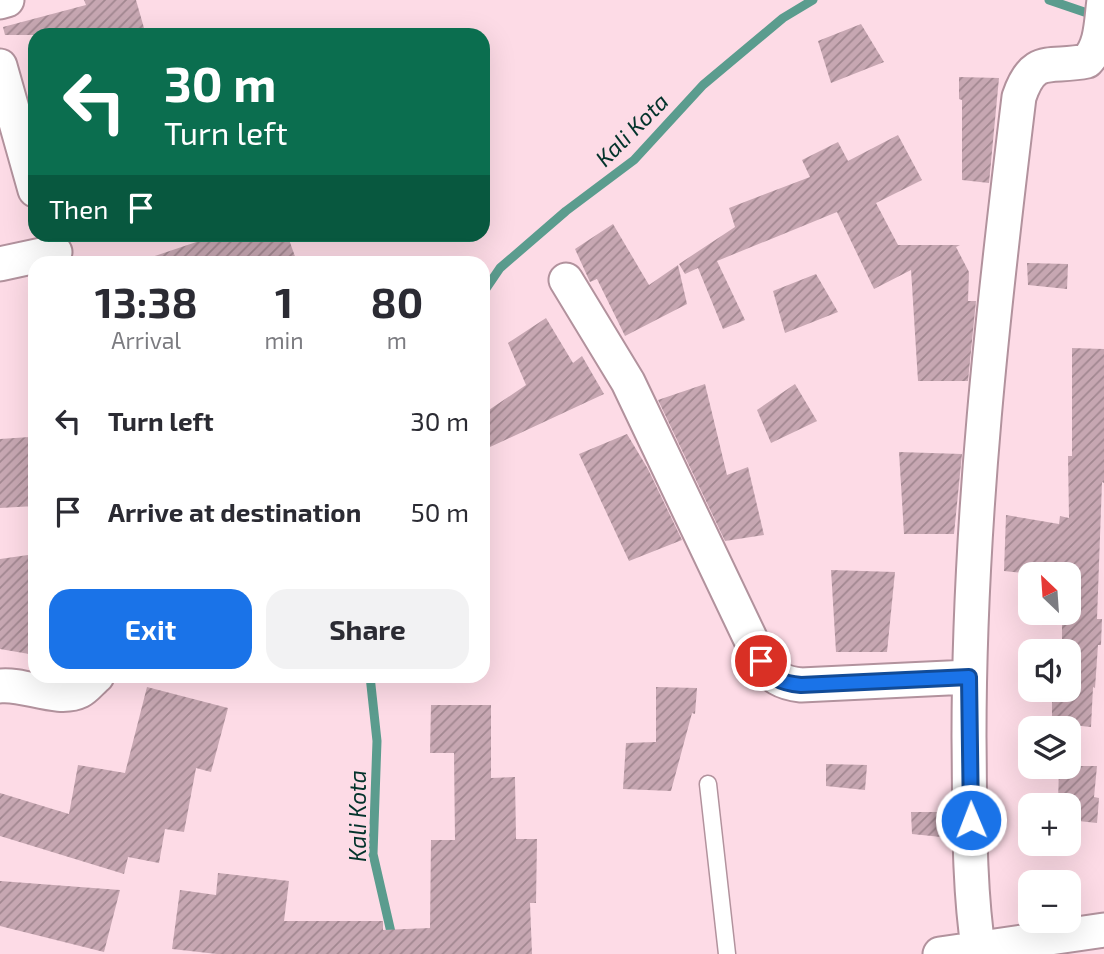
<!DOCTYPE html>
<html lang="en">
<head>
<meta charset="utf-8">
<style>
  :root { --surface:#fff; --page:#f2f2f3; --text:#2b2b33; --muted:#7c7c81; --accent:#1a73e8 }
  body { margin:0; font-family:"Exo 2",sans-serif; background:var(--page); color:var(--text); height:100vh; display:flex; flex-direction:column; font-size:26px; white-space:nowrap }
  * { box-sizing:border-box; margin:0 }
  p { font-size:23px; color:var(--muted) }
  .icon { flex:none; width:38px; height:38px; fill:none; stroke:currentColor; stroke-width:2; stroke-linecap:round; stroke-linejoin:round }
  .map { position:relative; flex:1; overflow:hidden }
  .side { position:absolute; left:28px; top:256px; width:462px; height:427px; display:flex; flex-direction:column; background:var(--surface); border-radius:21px; box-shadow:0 7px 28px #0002 }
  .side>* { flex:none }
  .top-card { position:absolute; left:28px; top:28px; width:462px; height:214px; border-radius:21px; box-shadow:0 7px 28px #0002; background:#0b6e4f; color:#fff; overflow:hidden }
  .needle { width:46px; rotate:335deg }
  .controls { position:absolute; left:1018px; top:562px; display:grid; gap:14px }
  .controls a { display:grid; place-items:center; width:63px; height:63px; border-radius:14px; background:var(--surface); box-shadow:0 7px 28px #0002; font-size:35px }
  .pin { position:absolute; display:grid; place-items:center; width:60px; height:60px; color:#fff; margin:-30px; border:4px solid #fff; border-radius:50%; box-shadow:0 2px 7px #0007 }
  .me { position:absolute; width:77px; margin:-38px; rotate:359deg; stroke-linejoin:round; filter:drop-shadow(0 0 5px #0008) }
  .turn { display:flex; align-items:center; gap:24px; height:147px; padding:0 21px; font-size:32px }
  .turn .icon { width:91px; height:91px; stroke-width:2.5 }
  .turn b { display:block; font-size:49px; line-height:60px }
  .then { display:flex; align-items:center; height:66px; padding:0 21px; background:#0003; gap:14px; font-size:26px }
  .eta { display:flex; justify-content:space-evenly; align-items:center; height:119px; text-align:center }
  .eta b { font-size:42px; font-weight:700; line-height:49px }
  .button { display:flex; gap:14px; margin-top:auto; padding:14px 21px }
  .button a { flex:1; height:80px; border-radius:21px; background:var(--accent); color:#fff; font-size:28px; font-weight:700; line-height:80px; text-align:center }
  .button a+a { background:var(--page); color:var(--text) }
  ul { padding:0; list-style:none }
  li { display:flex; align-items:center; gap:21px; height:91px; padding:0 21px }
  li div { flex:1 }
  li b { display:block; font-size:26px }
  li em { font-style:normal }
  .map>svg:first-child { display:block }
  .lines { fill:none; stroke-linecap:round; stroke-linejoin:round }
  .stream { stroke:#5b9c8e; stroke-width:9 }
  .building { fill:url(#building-hatch) }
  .lane-casing { stroke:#b2929d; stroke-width:19 }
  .street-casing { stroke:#b2929d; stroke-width:37 }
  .lane { stroke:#fff; stroke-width:16 }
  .street { stroke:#fff; stroke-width:33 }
  .route-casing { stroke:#114b97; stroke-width:18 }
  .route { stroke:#1a73e8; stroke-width:12 }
  .labels { text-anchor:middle; stroke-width:7; stroke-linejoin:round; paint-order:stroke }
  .water-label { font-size:23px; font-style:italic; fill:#03332b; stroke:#fddbe6 }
</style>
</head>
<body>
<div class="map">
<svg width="1104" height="954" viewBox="0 0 1104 954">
  <defs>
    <pattern id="building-hatch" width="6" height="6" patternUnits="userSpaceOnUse" patternTransform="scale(1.75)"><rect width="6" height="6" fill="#c7a7b2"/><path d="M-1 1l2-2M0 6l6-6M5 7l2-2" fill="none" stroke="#a18790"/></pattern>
  </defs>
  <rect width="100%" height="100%" fill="#fddbe6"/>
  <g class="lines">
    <path class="stream" d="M1049 0 1096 16
      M483 293 500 268 566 211 634 160 703 85 783 18 813 0
      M370 676 377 741 373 854 396 954"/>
  </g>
  <path class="building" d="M84 0H136L146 35H5L3 27 86 5Z
    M861 24 884 62 831 83 818 41Z
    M959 77 999 78 989 183 962 180V100L959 99Z
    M898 135 922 180 876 203 898 245H960L956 247 969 272 968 301H976L968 381H918L911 270 874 289 837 212 717 261 745 320 723 329 698 268 685 274 679 264 735 227 729 208 810 177 802 160 838 142 848 161Z
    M613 224 649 285 678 265 687 304 625 336 597 279 590 282 575 249Z
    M220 234H287L297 262H150L149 258Z
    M1027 263 1068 264 1067 289 1028 285Z
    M816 274 838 312 785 333 773 291Z
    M546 318 573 363 582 356 604 394 490 447 483 431V414L526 385 508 343Z
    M1072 348 1104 349V483L1102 482 1097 619H1102L1101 645H1098L1095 688 1093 687 1091 727 1052 723V700H1069V642L1062 641V612H1069V574H1033L1004 571 1006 515 1059 524 1060 516 1069 518 1068 456H1072Z
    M705 384 727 475 748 467 764 535 725 541 658 400Z
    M795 384 817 421 771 443 757 410Z
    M627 434 648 469 682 540 629 561 579 454Z
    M30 437 35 506 0 508V439Z
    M899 452 962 454 954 534H904Z
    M35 554V655L0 649V559Z
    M831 570 895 572 887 652H836Z
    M147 687 228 708 211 772 196 768 184 832 165 829 159 863 128 857 124 874 0 836V793L69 814 78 765 125 773Z
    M656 687 697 688 695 714 692 713 671 791 623 789 626 743 656 742Z
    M431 705H491V778L515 777 516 839H537L536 903H530L532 954H217L172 949 180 890 216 895 218 873 289 881 284 921H383V930L430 928 431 840H455L454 753H430Z
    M826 764 867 765 865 790 826 786Z
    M1059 766H1097L1094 797 1099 798 1097 823 1069 820V805H1058Z
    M911 812H950L951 838 912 834Z
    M0 881 120 890 104 952 0 926Z"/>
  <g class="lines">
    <g class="lane-casing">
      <path id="lane" d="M708 784 727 954"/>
    </g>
    <g class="street-casing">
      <path id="street" d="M0 2 7 0
        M0 66 35 190
        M0 264 55 252
        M566 280 628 382 761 661C772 677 782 683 801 685L969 677
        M0 686C24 683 58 702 80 691 86 688 92 680 97 676
        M940 954 1104 930
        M979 954C968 883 970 809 969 737 969 522 993 310 1019 97 1034 53 1050 69 1087 61 1102 45 1101 22 1104 0"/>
    </g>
    <use href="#lane" class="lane"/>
    <use href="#street" class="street"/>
  </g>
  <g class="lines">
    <g class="route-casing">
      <path id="route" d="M761 661C773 679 780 683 801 685L969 677 971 820"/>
    </g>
    <use href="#route" class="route"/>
  </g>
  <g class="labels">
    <g class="water-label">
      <text transform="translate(632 130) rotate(-45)" y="8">Kali Kota</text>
      <text transform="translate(358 816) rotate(-90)" y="8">Kali Kota</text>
    </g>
  </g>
</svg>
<div class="controls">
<a><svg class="needle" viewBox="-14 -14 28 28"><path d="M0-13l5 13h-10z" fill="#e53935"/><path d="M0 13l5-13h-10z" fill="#7c7c81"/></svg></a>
<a><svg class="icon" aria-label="sound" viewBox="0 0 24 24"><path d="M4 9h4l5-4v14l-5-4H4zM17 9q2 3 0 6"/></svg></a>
<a><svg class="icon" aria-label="layers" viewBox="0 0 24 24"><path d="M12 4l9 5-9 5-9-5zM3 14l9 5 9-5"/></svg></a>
<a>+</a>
<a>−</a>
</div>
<div class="pin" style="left:761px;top:661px;background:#d93025"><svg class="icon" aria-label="arrive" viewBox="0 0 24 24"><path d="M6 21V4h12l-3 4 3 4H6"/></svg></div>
<svg class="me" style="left:971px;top:820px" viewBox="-20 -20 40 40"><circle r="17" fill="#1a73e8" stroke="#fff" stroke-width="3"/><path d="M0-11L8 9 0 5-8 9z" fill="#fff"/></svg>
<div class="top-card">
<div class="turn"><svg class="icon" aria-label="left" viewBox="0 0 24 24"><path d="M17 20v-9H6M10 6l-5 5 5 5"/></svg><div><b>30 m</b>Turn left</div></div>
<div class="then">Then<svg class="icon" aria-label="arrive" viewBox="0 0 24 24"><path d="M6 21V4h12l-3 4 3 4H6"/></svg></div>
</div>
<section class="side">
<div class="eta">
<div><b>13:38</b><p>Arrival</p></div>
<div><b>1</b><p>min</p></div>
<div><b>80</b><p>m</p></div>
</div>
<ul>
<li><svg class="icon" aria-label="left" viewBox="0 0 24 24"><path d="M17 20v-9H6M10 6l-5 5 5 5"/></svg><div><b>Turn left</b></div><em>30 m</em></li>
<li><svg class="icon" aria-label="arrive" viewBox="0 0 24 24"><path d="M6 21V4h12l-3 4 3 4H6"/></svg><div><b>Arrive at destination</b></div><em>50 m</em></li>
</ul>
<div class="button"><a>Exit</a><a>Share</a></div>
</section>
</div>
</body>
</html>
